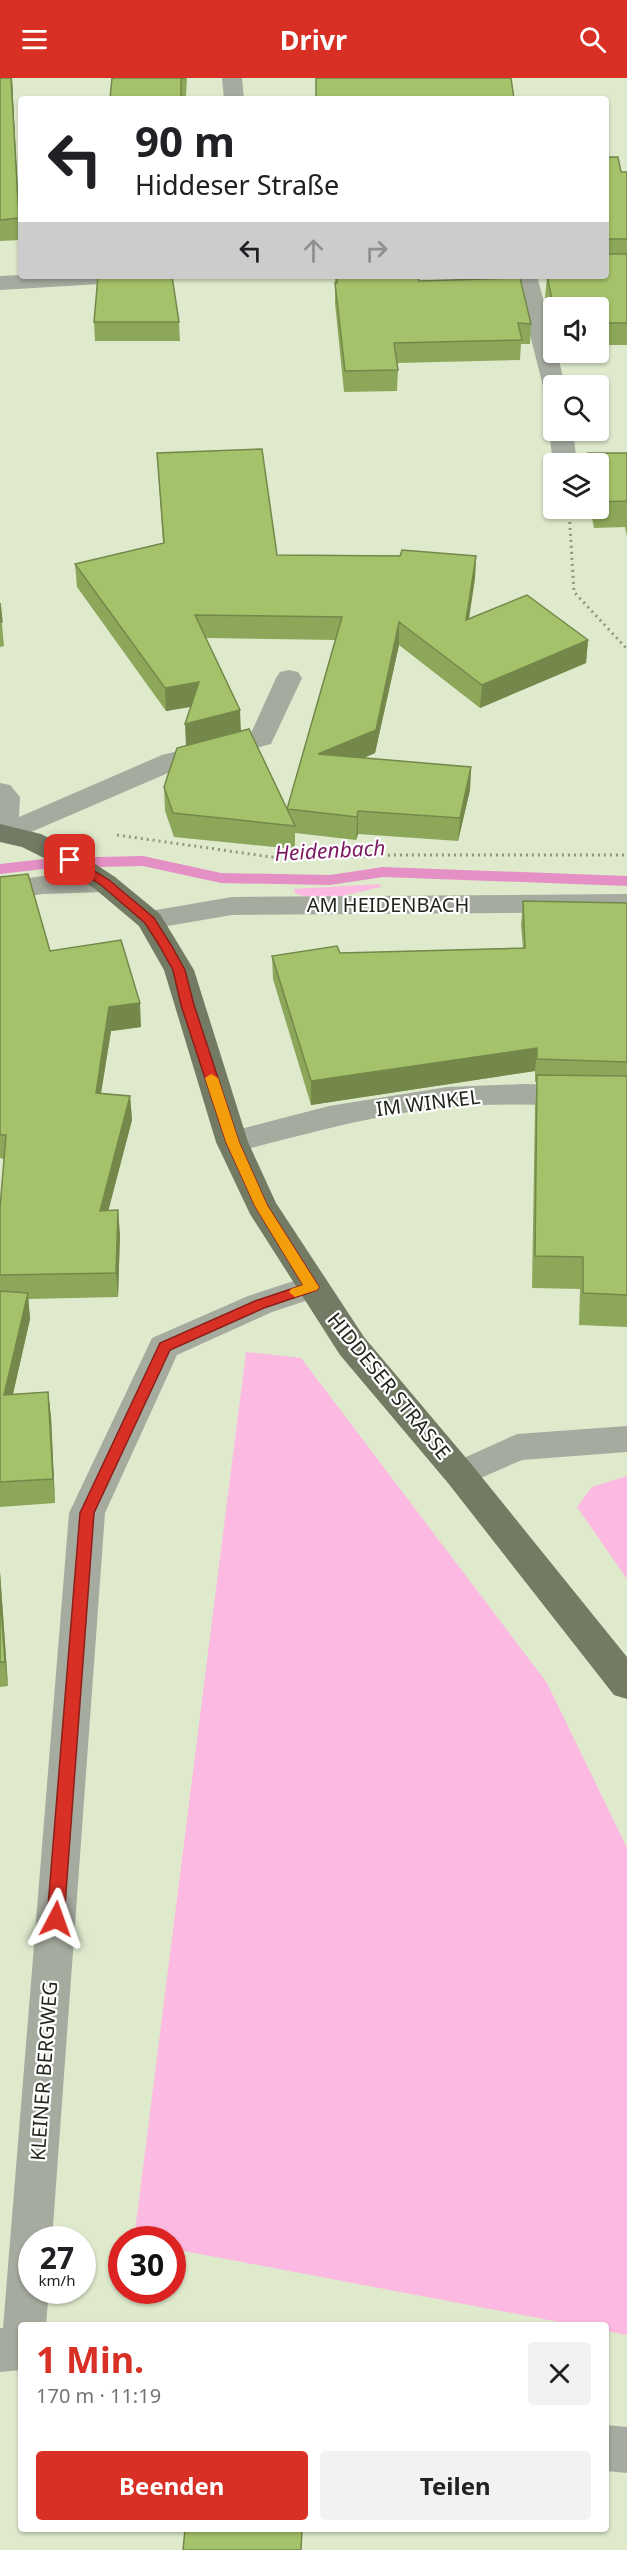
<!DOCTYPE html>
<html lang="de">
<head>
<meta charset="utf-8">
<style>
  :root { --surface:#fff; --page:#f2f2f2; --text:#202124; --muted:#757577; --accent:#d93025 }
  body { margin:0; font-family:"Noto Sans",sans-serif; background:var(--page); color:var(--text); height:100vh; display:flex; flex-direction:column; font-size:22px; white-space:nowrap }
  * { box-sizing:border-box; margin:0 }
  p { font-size:20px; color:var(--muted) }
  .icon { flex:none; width:33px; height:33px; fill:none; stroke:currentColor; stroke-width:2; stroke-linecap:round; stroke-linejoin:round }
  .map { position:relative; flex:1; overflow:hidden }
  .details { position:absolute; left:18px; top:2244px; width:591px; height:210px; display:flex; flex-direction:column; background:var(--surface); border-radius:6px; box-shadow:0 2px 4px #0004 }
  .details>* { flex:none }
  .hud { position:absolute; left:18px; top:18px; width:591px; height:183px; border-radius:6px; box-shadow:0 2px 4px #0004; background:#fff; color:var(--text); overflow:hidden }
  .tools { position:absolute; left:543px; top:219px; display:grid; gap:12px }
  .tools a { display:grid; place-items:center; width:66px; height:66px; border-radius:6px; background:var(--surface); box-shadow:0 2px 4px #0004; font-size:30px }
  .speed { position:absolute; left:18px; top:2148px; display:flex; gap:12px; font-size:30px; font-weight:700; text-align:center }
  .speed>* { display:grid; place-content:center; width:78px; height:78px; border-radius:50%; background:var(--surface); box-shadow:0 2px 4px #0004; line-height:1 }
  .speed small { font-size:15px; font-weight:400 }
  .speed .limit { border:9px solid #d22; background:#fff; color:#111 }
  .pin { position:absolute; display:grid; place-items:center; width:51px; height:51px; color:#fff; margin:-26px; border-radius:12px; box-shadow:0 3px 9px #0006 }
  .me { position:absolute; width:66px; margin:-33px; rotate:4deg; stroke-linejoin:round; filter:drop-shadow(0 0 4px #0008) }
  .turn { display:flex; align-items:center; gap:21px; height:126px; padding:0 18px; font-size:27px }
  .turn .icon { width:78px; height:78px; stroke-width:2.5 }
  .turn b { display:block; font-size:42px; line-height:51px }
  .lanes { display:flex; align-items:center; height:57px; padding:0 18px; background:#0003; justify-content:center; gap:30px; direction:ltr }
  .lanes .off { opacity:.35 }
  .round { display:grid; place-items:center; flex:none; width:63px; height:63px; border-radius:6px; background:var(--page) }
  .head { display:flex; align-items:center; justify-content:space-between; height:102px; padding:0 18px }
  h1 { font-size:36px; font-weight:700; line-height:45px; color:var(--accent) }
  .cta { display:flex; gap:12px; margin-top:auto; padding:12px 18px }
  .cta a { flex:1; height:69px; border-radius:6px; background:var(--accent); color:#fff; font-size:24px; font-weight:700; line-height:69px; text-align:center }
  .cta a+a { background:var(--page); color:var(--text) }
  header { display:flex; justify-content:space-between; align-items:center; height:78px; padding:0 18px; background:var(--accent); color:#fff; font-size:27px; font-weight:700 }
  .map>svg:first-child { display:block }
  .green { fill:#fcb9e1 }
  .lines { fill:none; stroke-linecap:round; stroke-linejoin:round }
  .stream { fill:#e490c4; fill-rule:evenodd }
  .path-far1 { stroke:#8f9782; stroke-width:2; stroke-dasharray:2 3; stroke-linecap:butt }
  .path { stroke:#8f9782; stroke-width:3; stroke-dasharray:2 4; stroke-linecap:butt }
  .minor { fill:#a6ab9f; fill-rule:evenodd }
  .major { fill:#737b65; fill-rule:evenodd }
  .wall { fill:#8da75a; fill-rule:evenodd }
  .shaded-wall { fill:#73884a }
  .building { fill:#a4c269; stroke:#73884a; stroke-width:1.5 }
  .route { fill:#d93025; stroke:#8d1f18; stroke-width:1.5 }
  .slow { fill:#f59e0b }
  .labels { text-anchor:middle; stroke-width:4.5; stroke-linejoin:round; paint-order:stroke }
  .street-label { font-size:20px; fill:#21251b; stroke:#fff }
  .water-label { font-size:21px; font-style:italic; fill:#7b185e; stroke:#fff }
</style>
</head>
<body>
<header><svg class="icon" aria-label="menu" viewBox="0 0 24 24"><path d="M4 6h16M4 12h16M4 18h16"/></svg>Drivr<svg class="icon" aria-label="search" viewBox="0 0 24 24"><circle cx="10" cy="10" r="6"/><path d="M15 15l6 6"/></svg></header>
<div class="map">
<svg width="627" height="2472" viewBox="0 0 627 2472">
  <rect width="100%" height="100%" fill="#dfeacd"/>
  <path class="green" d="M380 806 381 809C356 814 320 827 295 815L294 811Z
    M246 1274 301 1280 547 1605 627 1770V2257L606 2253V2247H575L173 2171 172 2162 134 2161Z
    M627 1398V1501L577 1429 592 1409Z"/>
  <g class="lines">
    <path class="stream" d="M143 778 221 795 330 797 383 789 627 798V808L383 799 330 807 221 805 143 788 52 790 0 796V786L52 780Z"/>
    <path class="path-far1" d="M569 430V433"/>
    <path class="path" d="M569 432 574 514 627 571
      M117 757 285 781
      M334 780 393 777H627"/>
    <path class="minor" d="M222 0H242L244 21H224Z
      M21 197V198H145L142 203 134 204 0 212V198Z
      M515 198H537L554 262V274H557L565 308H554V315L546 313 543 308Z
      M554 347V352H573L577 386H553L549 352Z
      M289 592 298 594 302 600 271 666 182 689 15 761 0 762V705L10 707 20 719 19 739 162 677 251 655 276 600 280 594Z
      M105 796 115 799 119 805 115 811 105 814 43 816 0 822V804L43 798Z
      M627 816V834L232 837 150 851 140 848 136 842 140 836 150 833 232 819Z
      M525 1006 627 1009V1029C567 1028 507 1024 448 1029 375 1036 302 1057 232 1075L221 1072 216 1064 221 1056 329 1028 447 1009Z
      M312 1197 324 1201 328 1209 324 1217 272 1234 177 1277 105 1435 52 2162H32V2212H49L46 2247H21V2292L0 2294V2250H3L69 1435 152 1260 248 1218Z
      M627 1348V1374L522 1382 460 1409 448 1405 443 1396 448 1387 517 1356Z
      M606 2347 627 2349V2395L606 2393Z"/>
    <path class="major" d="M0 746 41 756 80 776 115 799 160 836 194 892 248 1064 276 1125 364 1259 472 1387 627 1579V1621L614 1617 448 1405 340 1277 250 1136 216 1064 164 892 139 848 95 811 60 788 22 769 0 764Z"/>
  </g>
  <path class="wall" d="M0 0H12L20 162 0 163Z
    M112 0H187L186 19H181Z
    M606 79 621 94H627V267H598V230H554V255L545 220 547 198H606Z
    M335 198H418L419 203 531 246 530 266H521L520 282 397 285 398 292 397 313 344 314 335 225Z
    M94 244H179L180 263H95Z
    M157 375 277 477 476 478 475 500 469 541 588 562 586 585 480 630 399 567 375 675 364 680 471 689 470 712 458 763 358 756 356 762 295 755V771L174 759 165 733 164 709 186 668 191 629 166 633 77 509 75 486 163 465ZM206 560 335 562 287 731 241 653Z
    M588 375H627V459L625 449 594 450 590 430H598V386H587Z
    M0 525 4 568 0 569Z
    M0 799 50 873 141 949 111 953 101 1016 130 1018 132 1042 108 1132 120 1156 118 1219 28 1221 30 1241 13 1316 48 1314 51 1339 55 1425 0 1429V1130L4 1081 0 1080Z
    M523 823 627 825V1249L579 1247 580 1211 532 1210 535 1029 537 1004H535V993L311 1027 273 901 272 878 340 875 523 870 521 847Z
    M0 1494 8 1608 0 1609Z"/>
  <path class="shaded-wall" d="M11 0H12L20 162 19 140Z
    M476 478 475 500 465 565 466 542Z
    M399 544V567L375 675 318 699V676Z
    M588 562 586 585 480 630 482 607Z
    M199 604 200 627 166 633 165 610Z
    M240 632 241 655 186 669 185 646Z
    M471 689 470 712 458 763 460 740Z
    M358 733V756L356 762 357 739Z
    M140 925 141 949 111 953 97 1039 96 1015 109 929Z
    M537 970 535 993 311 1027V1003Z
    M130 1018 132 1042 102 1157 100 1133Z
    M118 1132 120 1156 118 1219 116 1195Z
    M28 1215 30 1241 7 1342 4 1317Z
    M48 1314 51 1339 55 1425 53 1401Z
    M0 1494 8 1608 5 1584 0 1515Z"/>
  <path class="building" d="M0 0H11L19 140 0 142Z
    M112 0H185H181V21H110Z
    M316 0H511L514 21H316Z
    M606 79H618L621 94H627V161H606V176H627V245H598V230H554L547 198H606Z
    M98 198H172L179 244H94Z
    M337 198H418L419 203 520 200 531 246 518 245 522 262 394 265 398 292 345 293 335 205H337Z
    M262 371 277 477 400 478 402 472 476 478 466 542 527 517 588 562 482 607 399 544 376 652 318 676 471 689 460 740 358 733 357 739 287 731 295 748 173 735 164 709 177 670 249 651 287 731 342 539 195 537 240 632 185 646 199 604 165 610 75 486 164 465 157 375Z
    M588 375H627V423L598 424V386H589Z
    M0 525 2 544H0Z
    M28 796 50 873 121 862 140 925 109 929 96 1015 130 1018 100 1133 118 1132 116 1195 0 1197V1130L6 1057H0V799Z
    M523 823 627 825V984L537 981V970L311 1003 272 878 337 868 340 875 525 870Z
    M537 997 627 998V1217L583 1215V1179L535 1178Z
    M0 1213 28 1215 4 1317 48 1314 53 1401 0 1404Z
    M0 1515 5 1584H0Z
    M185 2451H302L301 2472H183Z"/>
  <path class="route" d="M70 778 109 802 154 840 171 867 185 892 194 927 239 1064 267 1127 319 1209 317 1212 264 1230 170 1272 94 1435 64 1841 61 1846 56 1848 50 1846 47 1841 80 1435 160 1265 255 1223 303 1207 255 1128 226 1064 181 927 173 892 159 867 145 845 101 807 66 784 65 782Z"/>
  <path class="slow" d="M211 996 218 1000 239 1064 267 1127 317 1206 319 1209 317 1212 295 1219 289 1214 291 1211 303 1207 255 1128 226 1064 205 1000Z"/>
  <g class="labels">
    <g class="street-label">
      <text x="388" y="834">AM HEIDENBACH</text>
      <text transform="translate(428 1025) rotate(-7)" y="7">IM WINKEL</text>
      <text transform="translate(389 1308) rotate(51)" y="7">HIDDESER STRASSE</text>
      <text transform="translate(44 1993) rotate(-86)" y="7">KLEINER BERGWEG</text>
    </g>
    <g class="water-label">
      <text transform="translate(330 773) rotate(-3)" y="7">Heidenbach</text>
    </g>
  </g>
</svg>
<div class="tools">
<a><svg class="icon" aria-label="sound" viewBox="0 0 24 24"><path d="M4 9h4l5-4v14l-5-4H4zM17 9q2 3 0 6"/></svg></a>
<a><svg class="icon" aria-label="search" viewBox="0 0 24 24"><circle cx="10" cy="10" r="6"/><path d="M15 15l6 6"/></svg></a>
<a><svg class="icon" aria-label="layers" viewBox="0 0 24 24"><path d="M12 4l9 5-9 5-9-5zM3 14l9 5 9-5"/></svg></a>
</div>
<div class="speed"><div>27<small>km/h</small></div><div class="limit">30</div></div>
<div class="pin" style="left:70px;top:782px;background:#d93025"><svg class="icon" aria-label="arrive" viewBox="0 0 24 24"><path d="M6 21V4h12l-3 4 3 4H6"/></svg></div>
<svg class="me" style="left:56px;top:1841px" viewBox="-20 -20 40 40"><path d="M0-17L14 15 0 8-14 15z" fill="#d93025" stroke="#fff" stroke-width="4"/></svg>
<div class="hud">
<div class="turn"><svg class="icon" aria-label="left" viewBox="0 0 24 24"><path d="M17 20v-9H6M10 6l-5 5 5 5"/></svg><div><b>90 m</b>Hiddeser Straße</div></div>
<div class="lanes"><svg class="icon" aria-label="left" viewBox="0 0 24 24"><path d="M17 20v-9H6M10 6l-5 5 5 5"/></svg><svg class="icon off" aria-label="ahead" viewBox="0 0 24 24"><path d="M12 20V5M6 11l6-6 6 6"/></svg><svg class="icon off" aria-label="right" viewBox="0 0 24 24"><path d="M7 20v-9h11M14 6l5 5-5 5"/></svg></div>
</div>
<section class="details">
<div class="head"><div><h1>1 Min.</h1><p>170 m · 11:19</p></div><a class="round"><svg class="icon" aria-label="close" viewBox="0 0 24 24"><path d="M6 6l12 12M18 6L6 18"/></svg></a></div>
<div class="cta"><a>Beenden</a><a>Teilen</a></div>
</section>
</div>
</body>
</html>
